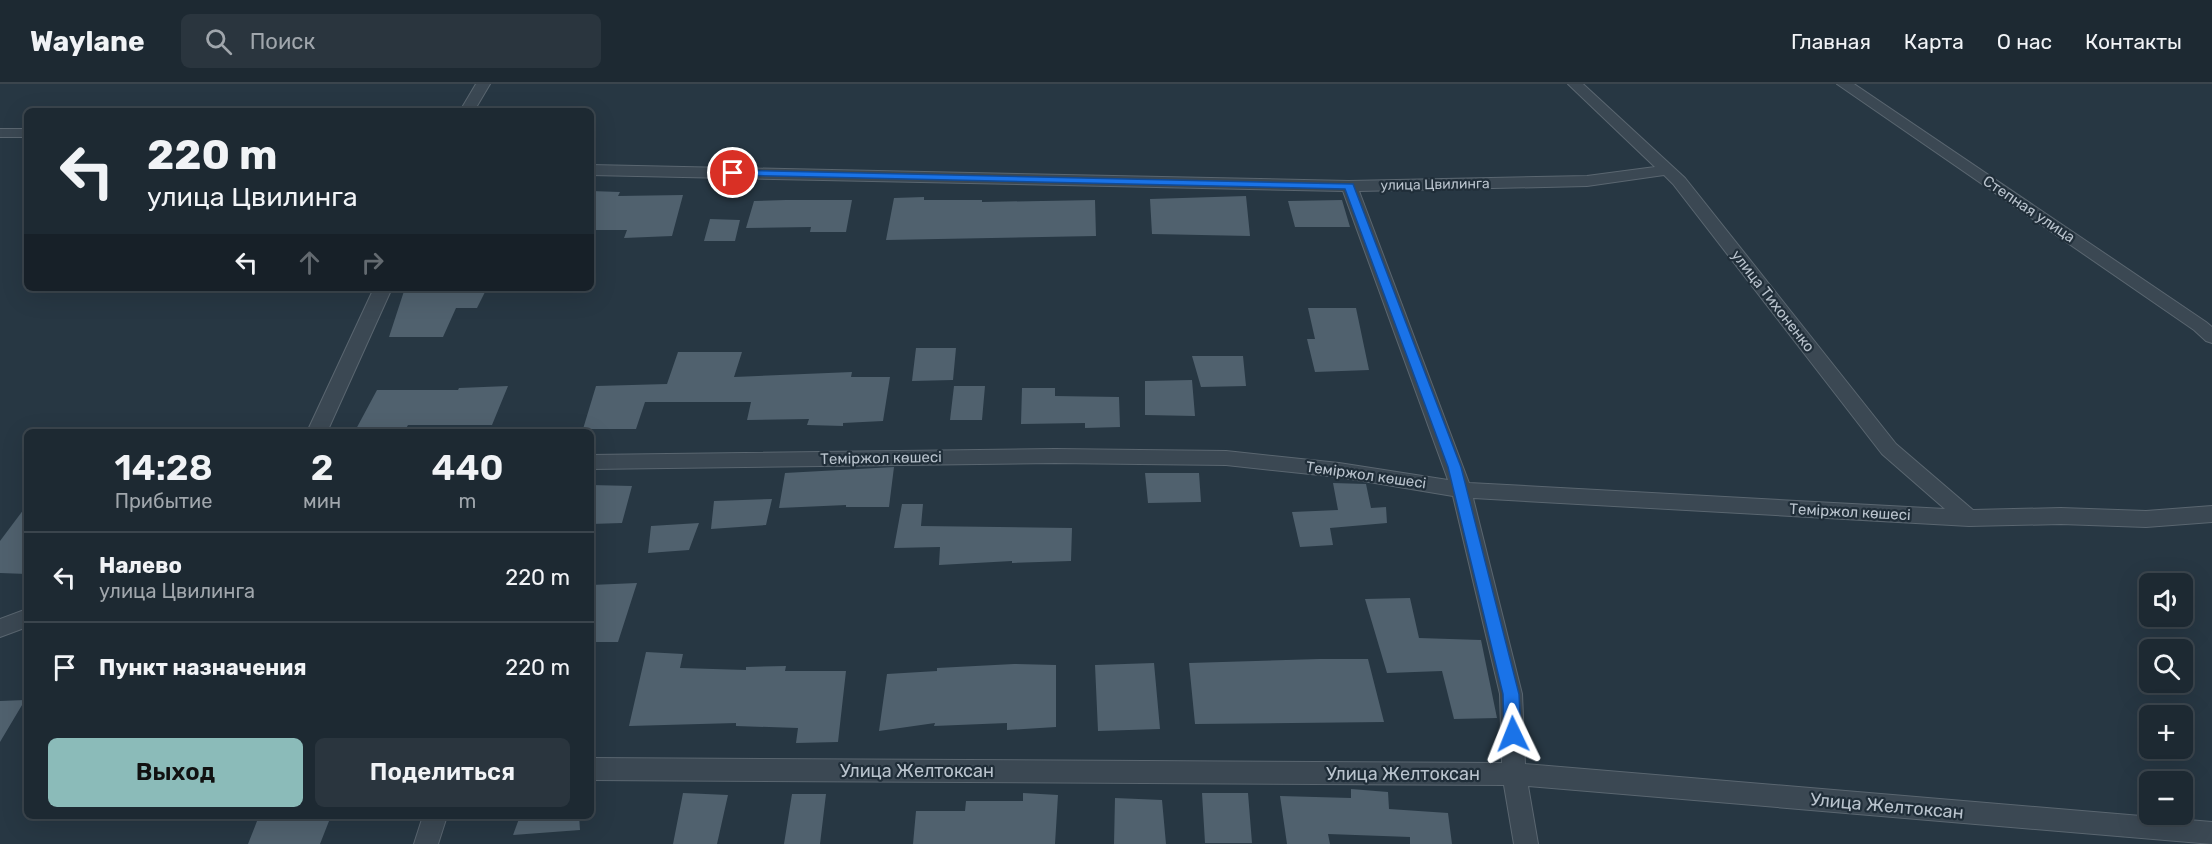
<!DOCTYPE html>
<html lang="ru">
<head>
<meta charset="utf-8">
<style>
  :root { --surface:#1d2932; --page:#2a353e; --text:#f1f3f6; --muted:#a0a6ac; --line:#3b454d; --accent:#8bbbb9 }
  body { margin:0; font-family:Rubik,sans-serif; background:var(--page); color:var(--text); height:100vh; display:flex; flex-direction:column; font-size:22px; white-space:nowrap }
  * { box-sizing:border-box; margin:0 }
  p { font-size:20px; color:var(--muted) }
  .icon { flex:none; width:33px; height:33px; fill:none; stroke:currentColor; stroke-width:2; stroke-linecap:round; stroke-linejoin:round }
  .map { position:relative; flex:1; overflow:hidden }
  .details { position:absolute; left:24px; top:345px; width:570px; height:390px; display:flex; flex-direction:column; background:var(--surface); border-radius:9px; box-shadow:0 6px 24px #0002,0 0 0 2px var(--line) }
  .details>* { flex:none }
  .hud { position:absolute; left:24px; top:24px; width:570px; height:183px; border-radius:9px; box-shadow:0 6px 24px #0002,0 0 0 2px var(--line); background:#1d2932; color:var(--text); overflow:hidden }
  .controls { position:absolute; left:2139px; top:489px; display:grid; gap:12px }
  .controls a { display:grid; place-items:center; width:54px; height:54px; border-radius:9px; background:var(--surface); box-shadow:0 6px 24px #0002,0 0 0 2px var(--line); font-size:30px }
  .pin { position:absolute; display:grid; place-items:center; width:51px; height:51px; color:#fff; margin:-26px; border:3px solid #fff; border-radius:50%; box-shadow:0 2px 6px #0007 }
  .me { position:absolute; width:66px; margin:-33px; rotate:358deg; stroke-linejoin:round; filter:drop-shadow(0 0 4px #0008) }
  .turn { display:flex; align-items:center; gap:21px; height:126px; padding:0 24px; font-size:27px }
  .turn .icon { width:78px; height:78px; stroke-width:2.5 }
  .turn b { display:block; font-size:42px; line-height:51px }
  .lanes { display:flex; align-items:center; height:57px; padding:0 24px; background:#0003; justify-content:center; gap:30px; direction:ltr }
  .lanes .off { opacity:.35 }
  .eta { display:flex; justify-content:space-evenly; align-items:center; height:102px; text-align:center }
  .eta b { font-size:36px; font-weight:600; line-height:42px }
  .button { display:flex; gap:12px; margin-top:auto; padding:12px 24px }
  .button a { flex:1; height:69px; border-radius:9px; background:var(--accent); color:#111; font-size:24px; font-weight:600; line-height:69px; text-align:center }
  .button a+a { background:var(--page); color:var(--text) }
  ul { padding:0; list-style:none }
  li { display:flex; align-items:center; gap:18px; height:90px; padding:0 24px; border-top:2px solid var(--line) }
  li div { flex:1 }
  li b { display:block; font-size:22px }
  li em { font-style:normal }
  header { display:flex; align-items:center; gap:36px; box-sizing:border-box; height:84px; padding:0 30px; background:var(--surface); border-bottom:2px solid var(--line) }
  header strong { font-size:28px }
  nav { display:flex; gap:33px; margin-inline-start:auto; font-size:21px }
  .search { width:420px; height:54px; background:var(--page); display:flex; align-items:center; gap:15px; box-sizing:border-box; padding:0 21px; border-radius:9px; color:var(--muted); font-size:22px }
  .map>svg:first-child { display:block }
  .building { fill:#50616e }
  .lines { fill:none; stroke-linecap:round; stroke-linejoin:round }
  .minor-casing { stroke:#5a6670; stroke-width:2 }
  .minor { fill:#3b4853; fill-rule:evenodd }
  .route { fill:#1a73e8; stroke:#114b97; stroke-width:1.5 }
  .labels { text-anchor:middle; stroke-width:4.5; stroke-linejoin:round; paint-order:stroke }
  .far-street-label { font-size:14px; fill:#b9c3cd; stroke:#202e39 }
  .street-label { font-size:15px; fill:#b9c3cd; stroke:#202e39 }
  .near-street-label { font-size:18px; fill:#b9c3cd; stroke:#202e39 }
</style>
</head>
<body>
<header>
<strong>Waylane</strong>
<div class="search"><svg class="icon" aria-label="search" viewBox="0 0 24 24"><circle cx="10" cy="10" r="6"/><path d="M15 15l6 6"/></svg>Поиск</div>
<nav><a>Главная</a><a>Карта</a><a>О нас</a><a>Контакты</a></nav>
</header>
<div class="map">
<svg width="2212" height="760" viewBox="0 0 2212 760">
  <rect width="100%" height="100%" fill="#273743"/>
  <path class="building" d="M591 107 620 108 618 112 683 111 672 152 624 154 627 146H591Z
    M1246 112 1250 152 1152 150 1150 115Z
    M924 113V116H982V118L1095 116 1096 152 886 156 894 114Z
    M786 116H852L846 148H810L811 143 746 144 754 117Z
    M1342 116 1350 143H1295L1288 117Z
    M710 135 740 136 735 157H704Z
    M405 204H487L477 224H456L443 253H389Z
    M1308 224H1356L1369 286 1315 288 1307 255H1315Z
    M916 264H956L953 296 912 297Z
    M678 268H742L734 293 852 288 851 293H890L883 337 843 339V342L807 341 809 335 747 336 751 318H645L636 345H583L596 302 667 300Z
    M1192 272H1243L1246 302 1201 303Z
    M1192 296 1195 332 1145 331V297Z
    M508 302 492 341H408L404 348 355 347 377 306H458L459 304Z
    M954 302H985L982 336H950Z
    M1022 304H1055V312L1119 313 1120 343 1085 344V339L1021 340Z
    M894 383 889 423H846V421L779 424 785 389Z
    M1145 389H1199L1201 418 1148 419Z
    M1333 399 1366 400 1371 424 1386 423 1387 439 1330 444 1333 461 1300 463 1292 428 1338 426Z
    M591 401 632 402 622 439 591 440Z
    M772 415 766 441 711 445 714 417Z
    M902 420H923L921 442 1072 444 1071 477 1012 479V477L939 481 940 463 894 464Z
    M27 421V490L0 489V457Z
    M699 439 689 466 648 469 651 442Z
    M637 499 618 558H591V501Z
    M1410 514 1419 554 1481 556 1497 634 1454 635 1442 587 1387 589 1365 515Z
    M646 568 683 570 680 584 746 586V583L786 582 785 587H846L838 658 796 659 798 644 736 642V639L629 642Z
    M1319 575H1368L1384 638 1195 640 1189 579Z
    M1154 579 1160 645 1098 647 1095 581Z
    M1014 580 1056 581V643L1007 646V639L934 642 935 639 879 647 887 590 937 587V584Z
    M25 616 0 658V617Z
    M1351 705 1388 708 1389 725 1448 729 1452 760H1410V753L1328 750 1330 760H1287L1280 712 1351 714Z
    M683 709 728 711 717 760H673Z
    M1023 709 1058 711 1055 760H913L916 727H965L966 717H1023Z
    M1202 709H1248L1252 759H1205Z
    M792 710H826L820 760H784Z
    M1115 714 1162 716 1166 760H1114Z
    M259 732H331L320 760H248Z
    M520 732H579L580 746 513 751Z"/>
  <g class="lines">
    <g class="minor-casing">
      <path id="minor" d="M476 0H490L474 27H460Z
        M1568 0H1583L1685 94 1896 360 1973 426 2061 424 2146 427 2212 422V438L2146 443 2061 440 1969 442 1473 414 1522 610 1525 680 2212 738V760L1528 702 1538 760H1514L1504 701 591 696V674L1502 679 1500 610 1453 412 1339 393 1226 381 1055 379 591 385V371L1055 365 1226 367 1339 379 1448 396 1343 107 591 91V81L1349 97 1587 92 1655 83ZM1664 91 1673 100 1882 370 1945 425 1469 399 1359 107 1587 102Z
        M1837 0H1854L2206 238 2212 243V259L2206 257 2194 246Z
        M0 45H27V53H0Z
        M374 204H392L327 348H307Z
        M27 525V543L0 553V535Z
        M423 732H447L438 760H414Z"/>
    </g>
    <use href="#minor" class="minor"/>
  </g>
  <path class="route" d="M733 86 1353 100 1461 383 1519 610 1521 650 1518 655 1513 657 1507 655 1504 650 1503 610 1448 383 1345 105 729 91 728 89Z"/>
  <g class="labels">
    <g class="far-street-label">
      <text transform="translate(1435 100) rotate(-1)" y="5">улица Цвилинга</text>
    </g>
    <g class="street-label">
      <text transform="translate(2029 125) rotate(34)" y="5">Степная улица</text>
      <text transform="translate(1773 217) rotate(52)" y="5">улица Тихоненко</text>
      <text transform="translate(881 374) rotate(-1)" y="5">Теміржол көшесі</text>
      <text transform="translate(1366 391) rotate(8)" y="5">Теміржол көшесі</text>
      <text transform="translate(1850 428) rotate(3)" y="5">Теміржол көшесі</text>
    </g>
    <g class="near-street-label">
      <text x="917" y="693">Улица Желтоксан</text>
      <text x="1403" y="696">Улица Желтоксан</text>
      <text transform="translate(1887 722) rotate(5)" y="6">Улица Желтоксан</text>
    </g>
  </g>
</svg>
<div class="controls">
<a><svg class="icon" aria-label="sound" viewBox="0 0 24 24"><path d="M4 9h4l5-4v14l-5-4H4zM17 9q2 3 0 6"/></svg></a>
<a><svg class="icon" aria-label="search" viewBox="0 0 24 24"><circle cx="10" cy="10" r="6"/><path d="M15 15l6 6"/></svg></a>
<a>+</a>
<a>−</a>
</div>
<div class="pin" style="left:733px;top:89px;background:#d93025"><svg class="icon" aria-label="arrive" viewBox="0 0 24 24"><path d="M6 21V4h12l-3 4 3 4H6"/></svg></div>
<svg class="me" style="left:1513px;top:650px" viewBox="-20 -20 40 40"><path d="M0-17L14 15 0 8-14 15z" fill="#1a73e8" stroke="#fff" stroke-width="4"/></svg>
<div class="hud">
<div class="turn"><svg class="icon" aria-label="left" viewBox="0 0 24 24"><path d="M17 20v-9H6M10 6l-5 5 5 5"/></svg><div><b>220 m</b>улица Цвилинга</div></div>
<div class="lanes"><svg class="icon" aria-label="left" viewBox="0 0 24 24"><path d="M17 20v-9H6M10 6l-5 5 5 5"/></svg><svg class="icon off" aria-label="ahead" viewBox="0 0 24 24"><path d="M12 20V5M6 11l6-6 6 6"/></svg><svg class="icon off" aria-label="right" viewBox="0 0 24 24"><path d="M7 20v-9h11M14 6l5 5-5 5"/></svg></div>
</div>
<section class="details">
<div class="eta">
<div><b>14:28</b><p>Прибытие</p></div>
<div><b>2</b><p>мин</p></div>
<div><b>440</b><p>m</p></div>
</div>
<ul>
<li><svg class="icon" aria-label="left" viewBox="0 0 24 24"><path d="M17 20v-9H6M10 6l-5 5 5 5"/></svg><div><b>Налево</b><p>улица Цвилинга</p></div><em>220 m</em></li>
<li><svg class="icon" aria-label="arrive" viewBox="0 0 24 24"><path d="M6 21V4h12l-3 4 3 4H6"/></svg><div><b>Пункт назначения</b></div><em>220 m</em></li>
</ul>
<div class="button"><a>Выход</a><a>Поделиться</a></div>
</section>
</div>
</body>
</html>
